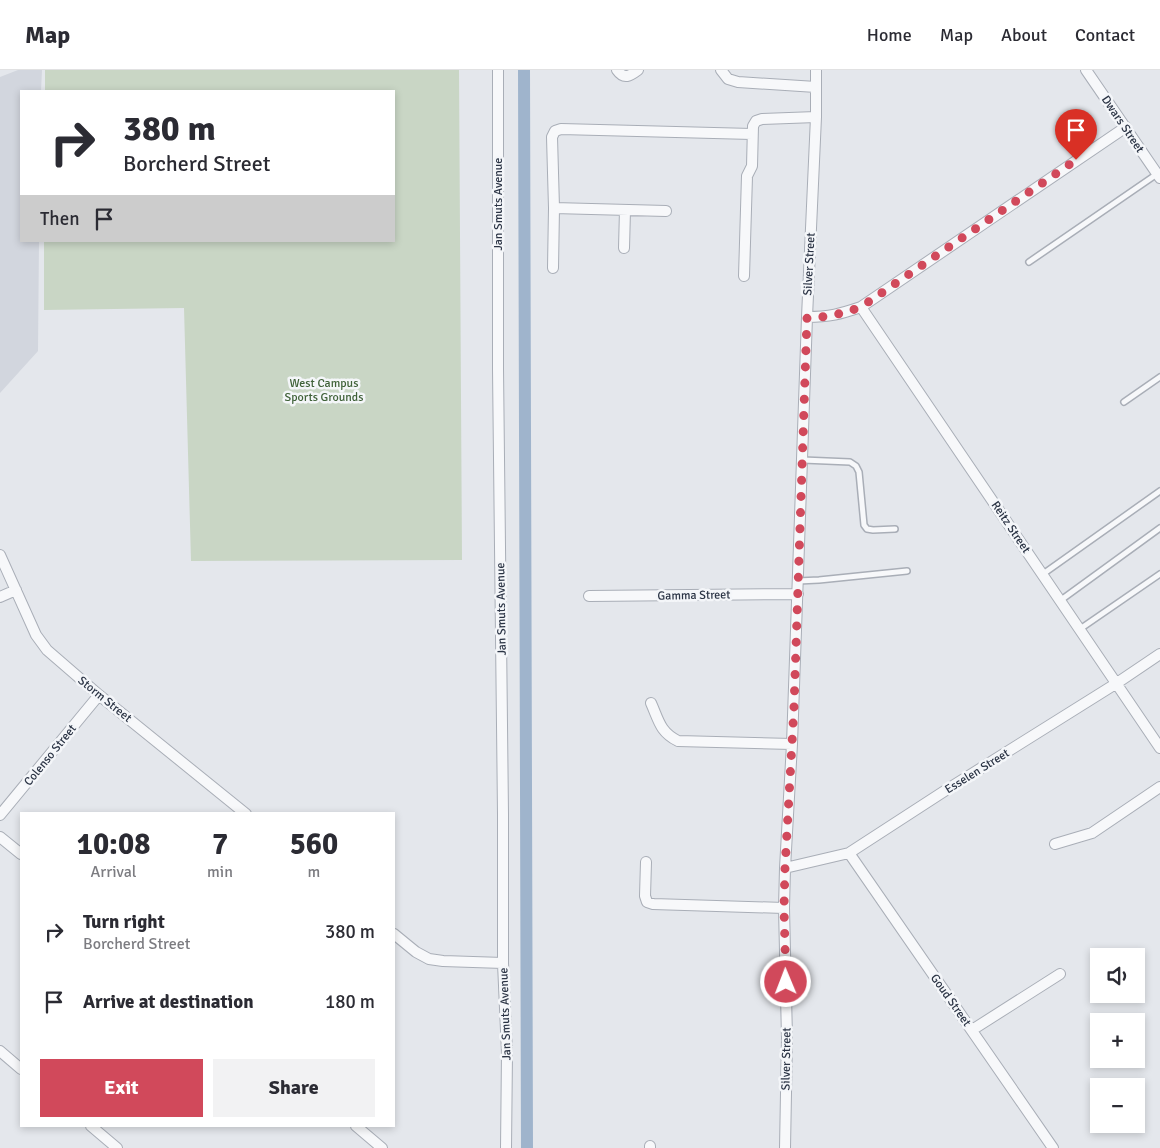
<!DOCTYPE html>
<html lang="en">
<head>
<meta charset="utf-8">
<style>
  :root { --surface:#fff; --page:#f2f2f3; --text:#2b2b33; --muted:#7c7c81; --line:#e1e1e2; --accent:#d1495b }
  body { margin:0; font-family:Signika,sans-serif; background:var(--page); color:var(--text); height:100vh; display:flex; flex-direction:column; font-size:19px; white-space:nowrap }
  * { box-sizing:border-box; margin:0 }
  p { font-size:16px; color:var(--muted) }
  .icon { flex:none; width:28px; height:28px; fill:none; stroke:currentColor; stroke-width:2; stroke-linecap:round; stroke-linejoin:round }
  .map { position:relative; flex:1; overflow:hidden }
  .side { position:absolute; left:20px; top:742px; width:375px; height:315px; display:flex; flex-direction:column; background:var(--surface); border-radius:0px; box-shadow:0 2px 8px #0003 }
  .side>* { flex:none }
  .guide { position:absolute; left:20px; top:20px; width:375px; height:152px; border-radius:0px; box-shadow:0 2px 8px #0003; background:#fff; color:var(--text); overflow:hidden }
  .controls { position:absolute; left:1090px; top:878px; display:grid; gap:10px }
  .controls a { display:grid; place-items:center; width:55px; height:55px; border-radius:0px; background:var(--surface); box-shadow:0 2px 8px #0003; font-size:25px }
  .pin { position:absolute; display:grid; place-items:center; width:42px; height:42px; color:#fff; margin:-51px -21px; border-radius:50% 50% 50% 0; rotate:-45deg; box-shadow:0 0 5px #0007 }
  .pin .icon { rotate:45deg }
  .me { position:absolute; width:55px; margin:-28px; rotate:359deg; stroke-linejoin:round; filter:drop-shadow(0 0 4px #0008) }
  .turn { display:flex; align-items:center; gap:18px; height:105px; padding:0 20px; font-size:22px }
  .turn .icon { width:65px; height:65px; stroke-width:2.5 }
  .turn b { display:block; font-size:35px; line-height:42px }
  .then { display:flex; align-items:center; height:48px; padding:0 20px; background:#0003; gap:10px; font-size:19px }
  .eta { display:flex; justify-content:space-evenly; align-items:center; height:85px; text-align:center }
  .eta b { font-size:30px; font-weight:700; line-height:35px }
  .primary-button { display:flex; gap:10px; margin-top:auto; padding:10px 20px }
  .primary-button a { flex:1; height:58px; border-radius:0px; background:var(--accent); color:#fff; font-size:20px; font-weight:700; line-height:58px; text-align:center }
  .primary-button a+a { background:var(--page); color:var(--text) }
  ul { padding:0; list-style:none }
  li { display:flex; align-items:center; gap:15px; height:70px; padding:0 20px }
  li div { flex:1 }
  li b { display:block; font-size:19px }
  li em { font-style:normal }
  header { display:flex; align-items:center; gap:30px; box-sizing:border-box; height:70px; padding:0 25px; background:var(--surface); border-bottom:1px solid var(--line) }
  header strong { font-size:24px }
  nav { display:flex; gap:28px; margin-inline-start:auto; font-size:18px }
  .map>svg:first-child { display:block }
  .built { fill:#d2d6de }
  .green { fill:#c9d6c5 }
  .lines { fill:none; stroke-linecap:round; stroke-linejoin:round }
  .canal { stroke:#9fb4cc; stroke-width:12 }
  .service-casing { stroke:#a9aeb7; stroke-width:8 }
  .minor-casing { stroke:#a9aeb7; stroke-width:12 }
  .service { stroke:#f7f8fa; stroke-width:5 }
  .minor { stroke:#f7f8fa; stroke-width:10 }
  .route { stroke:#d1495b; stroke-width:9; stroke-dasharray:0 16.2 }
  .labels { text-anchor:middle; stroke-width:5; stroke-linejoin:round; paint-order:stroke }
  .street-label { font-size:12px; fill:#2b3445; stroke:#f4f6f9 }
  .park-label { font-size:12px; fill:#3f6138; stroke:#f4f6f9 }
</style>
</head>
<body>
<header>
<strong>Map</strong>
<nav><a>Home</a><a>Map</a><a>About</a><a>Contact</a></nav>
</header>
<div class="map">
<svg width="1160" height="1078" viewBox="0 0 1160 1078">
  <rect width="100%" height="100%" fill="#e4e7ec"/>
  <path class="built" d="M18 0H42L41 21H21V171H39L38 281 0 323V7Z"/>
  <path class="green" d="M45 0H459L462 490 191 491 184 238 44 240V171H394V21H45Z"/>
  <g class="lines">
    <path class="canal" d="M524 0 527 1078"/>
    <g class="service-casing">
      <path id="service" d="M1029 192 1157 104
        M1124 332 1160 307
        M803 390 850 392 856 396 859 402 864 455 867 459 873 460 895 459
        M1043 504 1160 421
        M798 511 819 510 907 501
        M1061 530 1160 458
        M1080 559 1160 504"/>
    </g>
    <g class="minor-casing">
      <path id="minor" d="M498 0V299L503 744V893L507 983 506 1078
        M617 0C624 10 630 6 638 0
        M721 0 728 9 738 12 816 17
        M1086 0 1160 108
        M554 138 666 141
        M624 178 625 140
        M553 198 554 138 552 67 555 61 561 59 752 64
        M744 206 747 106 752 96 753 56 756 51 762 49 816 47
        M861 237 1160 678
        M807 247C830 247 840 244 861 237L1126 57
        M0 485 36 565 47 580 99 625 246 744
        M589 526 798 524
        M0 527 16 520
        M651 633C659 651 660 662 678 671L792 674
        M0 745 99 625
        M0 767 21 784
        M1055 774 1092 763 1160 717
        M849 783 1053 1078
        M646 792 645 826 647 832 653 834 784 838
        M785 798 849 783 943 722 1117 613 1160 584
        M394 864 416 882 429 889 443 891 503 893
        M972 960 1060 904
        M0 981 21 999
        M91 1056 117 1078
        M356 1056 382 1078
        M650 1076V1078
        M785 1078 787 968 784 838 785 798 792 674 807 247 816 47V0"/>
    </g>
    <use href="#service" class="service"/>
    <use href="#minor" class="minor"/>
  </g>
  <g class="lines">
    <path class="route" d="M786 912 784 838 785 798 794 637 807 248C829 247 841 244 861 237L1076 90"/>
  </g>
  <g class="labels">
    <g class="street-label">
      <text transform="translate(1123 54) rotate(56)" y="4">Dwars Street</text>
      <text transform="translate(498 134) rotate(-90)" y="4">Jan Smuts Avenue</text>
      <text transform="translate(809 194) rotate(-87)" y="4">Silver Street</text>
      <text transform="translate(1011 457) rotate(56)" y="4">Reitz Street</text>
      <text transform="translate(694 525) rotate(-1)" y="4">Gamma Street</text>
      <text transform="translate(501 539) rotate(-91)" y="4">Jan Smuts Avenue</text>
      <text transform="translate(105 629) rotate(39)" y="4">Storm Street</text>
      <text transform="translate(50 685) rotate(-51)" y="4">Colenso Street</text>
      <text transform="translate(977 701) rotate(-32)" y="4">Esselen Street</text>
      <text transform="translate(951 930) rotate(55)" y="4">Goud Street</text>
      <text transform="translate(505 944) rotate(-92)" y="4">Jan Smuts Avenue</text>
      <text transform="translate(786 989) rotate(-89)" y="4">Silver Street</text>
    </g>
    <g class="park-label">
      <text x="324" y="317">West Campus<tspan x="324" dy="14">Sports Grounds</tspan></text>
    </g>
  </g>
</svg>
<div class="controls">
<a><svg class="icon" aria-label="sound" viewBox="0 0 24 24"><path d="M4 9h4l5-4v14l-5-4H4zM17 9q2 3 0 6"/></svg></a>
<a>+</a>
<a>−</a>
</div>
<div class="pin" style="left:1076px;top:90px;background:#d93025"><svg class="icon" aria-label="arrive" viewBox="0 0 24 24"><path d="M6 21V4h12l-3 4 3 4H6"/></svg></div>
<svg class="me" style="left:786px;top:912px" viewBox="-20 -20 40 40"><circle r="17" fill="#d1495b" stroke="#fff" stroke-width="3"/><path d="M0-11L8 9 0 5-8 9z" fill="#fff"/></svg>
<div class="guide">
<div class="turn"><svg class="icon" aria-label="right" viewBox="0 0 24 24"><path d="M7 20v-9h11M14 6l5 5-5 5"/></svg><div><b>380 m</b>Borcherd Street</div></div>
<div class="then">Then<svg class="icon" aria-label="arrive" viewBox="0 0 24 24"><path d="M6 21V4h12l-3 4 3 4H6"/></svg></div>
</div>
<section class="side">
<div class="eta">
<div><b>10:08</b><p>Arrival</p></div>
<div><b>7</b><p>min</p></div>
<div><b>560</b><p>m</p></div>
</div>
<ul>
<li><svg class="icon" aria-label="right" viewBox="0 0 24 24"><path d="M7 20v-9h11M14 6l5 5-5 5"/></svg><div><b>Turn right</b><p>Borcherd Street</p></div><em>380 m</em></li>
<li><svg class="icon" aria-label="arrive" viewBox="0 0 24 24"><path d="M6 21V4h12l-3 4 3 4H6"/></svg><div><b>Arrive at destination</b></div><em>180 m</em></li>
</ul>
<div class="primary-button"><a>Exit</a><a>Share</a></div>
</section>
</div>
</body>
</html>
